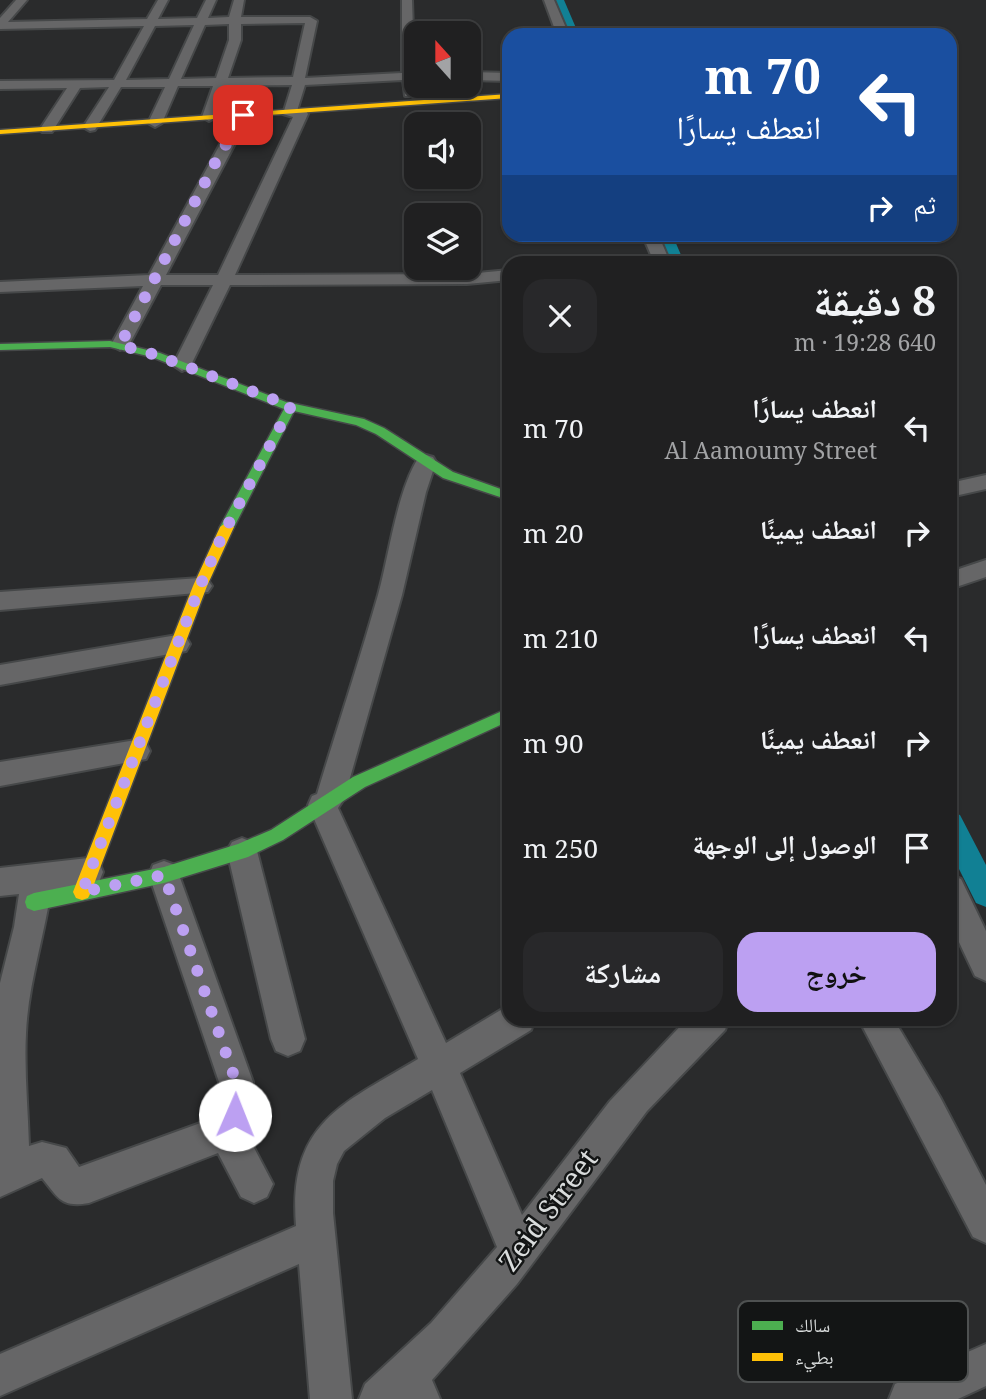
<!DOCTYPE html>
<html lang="ar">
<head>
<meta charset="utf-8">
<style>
  :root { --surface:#202021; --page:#28282a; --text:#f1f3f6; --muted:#a2a3a5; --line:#3d3e3f; --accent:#bca0f2 }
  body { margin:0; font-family:"Noto Serif","Noto Naskh Arabic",serif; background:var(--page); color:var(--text); direction:rtl; height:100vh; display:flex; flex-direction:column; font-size:26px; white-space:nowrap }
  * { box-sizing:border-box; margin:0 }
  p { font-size:23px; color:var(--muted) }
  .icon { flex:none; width:38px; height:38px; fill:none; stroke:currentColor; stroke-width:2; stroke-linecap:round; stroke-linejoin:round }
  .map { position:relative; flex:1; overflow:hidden; direction:ltr }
  .drawer { position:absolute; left:502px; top:256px; width:455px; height:770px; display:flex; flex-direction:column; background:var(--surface); border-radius:21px; box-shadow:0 2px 5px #0004,0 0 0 2px var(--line); direction:rtl }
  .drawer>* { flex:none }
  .hud { position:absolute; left:502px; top:28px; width:455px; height:214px; border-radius:21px; box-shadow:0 2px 5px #0004,0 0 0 2px var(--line); direction:rtl; background:#1a4fa0; color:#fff; overflow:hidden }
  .needle { width:46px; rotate:339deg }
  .controls { position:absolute; left:404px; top:21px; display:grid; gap:14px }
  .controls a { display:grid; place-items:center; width:77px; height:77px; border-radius:14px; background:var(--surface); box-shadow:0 2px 5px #0004,0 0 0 2px var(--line); font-size:35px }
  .pin { position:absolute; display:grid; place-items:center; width:60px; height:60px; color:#fff; margin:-30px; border-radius:14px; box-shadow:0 4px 10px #0006 }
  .me { position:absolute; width:77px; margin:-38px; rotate:1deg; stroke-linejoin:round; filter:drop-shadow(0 0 5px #0008) }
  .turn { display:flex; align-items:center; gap:24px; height:147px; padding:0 21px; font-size:32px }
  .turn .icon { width:91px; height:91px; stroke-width:2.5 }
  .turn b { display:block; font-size:49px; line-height:60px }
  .then { display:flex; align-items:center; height:66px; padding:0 21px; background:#0003; gap:14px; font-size:26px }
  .round { display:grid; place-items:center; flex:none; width:74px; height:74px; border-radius:21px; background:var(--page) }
  .overview { display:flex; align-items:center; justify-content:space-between; height:119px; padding:0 21px }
  h1 { font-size:42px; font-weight:700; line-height:52px }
  .action { display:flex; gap:14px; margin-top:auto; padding:14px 21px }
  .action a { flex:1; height:80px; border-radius:21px; background:var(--accent); color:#111; font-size:28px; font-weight:700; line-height:80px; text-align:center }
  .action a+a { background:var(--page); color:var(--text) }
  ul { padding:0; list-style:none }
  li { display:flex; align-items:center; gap:21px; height:105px; padding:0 21px }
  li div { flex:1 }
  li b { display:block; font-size:26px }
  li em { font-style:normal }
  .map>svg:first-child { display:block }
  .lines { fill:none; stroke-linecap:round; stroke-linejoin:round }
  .canal { fill:#118094; fill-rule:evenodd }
  .street-casing { stroke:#464849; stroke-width:4 }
  .fast-casing { stroke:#464849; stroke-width:3 }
  .slow-casing { stroke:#464849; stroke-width:3 }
  .street { fill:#666667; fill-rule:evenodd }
  .fast { fill:#4caf50; fill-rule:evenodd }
  .slow { fill:#ffc107; fill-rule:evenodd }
  .route { stroke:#bca0f2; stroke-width:12; stroke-dasharray:0 21.6 }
  .labels { text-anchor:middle; stroke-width:5; stroke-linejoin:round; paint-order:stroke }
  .near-street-label { font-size:28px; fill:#d9dcdc; stroke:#131515 }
  .key { fill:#131515; stroke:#4e5151; stroke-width:2 }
  .key-label { font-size:19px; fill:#d9dcdc }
</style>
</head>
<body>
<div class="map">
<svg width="986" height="1399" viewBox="0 0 986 1399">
  <rect width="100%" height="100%" fill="#2a2b2c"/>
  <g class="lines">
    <path class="canal" d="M554 0H564L579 35H569Z
      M657 234H672L684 262H670Z
      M950 811 960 815 986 865V907L976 903 950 851Z"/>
    <g class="street-casing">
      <path id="street" d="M16 0H27L8 22 147 19 158 0H168L158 19 197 18 206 0H216L208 18 229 17 234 0H244L241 17H310L317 21 305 78 402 73V0H412L415 93 413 96H405L403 80 305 85 297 111H306L308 114 235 275 467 274 509 270V280L467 284 230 285 191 365 182 371 173 365 213 285H161L129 345 120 350 111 345 143 286 0 292V282L149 275 236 115 243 111 250 115 166 275H218L293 117 283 114 292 85 226 86 216 117 209 121 202 117 213 86H178L162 123 155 127 148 123 165 87H121L95 130 90 131 83 127 109 87 80 88 52 132H42L40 129 67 88 0 89V81L114 80 144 26 0 29V18ZM305 23 293 77 228 78 241 40V24ZM229 24V40L216 78 181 79 205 25ZM194 25 169 79 126 80 155 26Z
        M544 0H554L569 35H557Z
        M469 72 509 73V81L469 80Z
        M642 234H658L670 262H654Z
        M426 455 433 457 436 462 426 492 402 595 344 799 338 808 446 1043 509 1005V1018H535L531 1030 460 1073 522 1215 610 1101 688 1018H729L725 1030 647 1111 517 1284 432 1380 440 1399H359L365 1384 431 1323 497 1247 432 1090 385 1118 344 1151 337 1164 333 1181V1213L352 1399H310L299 1264 0 1396V1354L296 1226C288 1123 341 1105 418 1059L308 805 312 796 317 794C337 728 359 662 378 595 389 556 397 490 419 457Z
        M986 475V489L950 497V483Z
        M986 560V577L950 589V572Z
        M200 578 208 580 212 586 208 592 0 610V592Z
        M177 635 186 637 190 644 186 651 0 685V665Z
        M136 740 146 743 150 751 146 759 0 786V762Z
        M242 838 252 842 257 851 305 1039 300 1051 288 1056 276 1051 271 1039 227 851 232 842Z
        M88 858 99 862 103 872 99 882 88 886 51 890C44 938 28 985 26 1033 24 1070 28 1109 29 1146L42 1142 66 1148 79 1167 217 1117 219 1082 149 875 153 865 164 861 175 865 179 875 253 1082 252 1144 273 1184 267 1197 254 1203 241 1197 218 1153 89 1203C60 1208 58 1197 42 1178L0 1197V983L14 927 19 894 0 896V868Z
        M950 875 961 879 986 931V981L975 976 950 923Z
        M858 1018H893L940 1097 986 1185V1243L973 1237Z
        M986 1344V1386L958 1399H889L895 1384Z"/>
    </g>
    <g class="fast-casing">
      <path id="fast" d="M110 341 160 353 286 402 364 419 384 428 453 472 509 492V500L443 478 376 434 356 425 294 411 234 527 232 530H222L220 527 284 409 152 357 110 347 0 350V344Z
        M509 708V721L365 787 283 840 248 857 164 883 34 911 27 908 25 902 27 896 34 893 164 867 238 844 271 830 353 777Z"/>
    </g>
    <g class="slow-casing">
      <path id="slow" d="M509 94V98L0 134V130Z
        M227 522 234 527 207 586 91 892 88 898 82 900 76 898 73 892 193 586 220 527Z"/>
    </g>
    <use href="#street" class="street"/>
    <use href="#fast" class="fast"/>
    <use href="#slow" class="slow"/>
  </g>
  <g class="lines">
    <path class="route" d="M235 1115 238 1104 236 1082 164 875 82 892 200 586 222 536 291 406 156 355 120 345 215 163 243 115"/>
  </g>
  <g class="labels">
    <g class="near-street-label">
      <text transform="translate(548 1210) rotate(-53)" y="10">Zeid Street</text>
    </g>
  </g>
  <rect x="738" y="1301" width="230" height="81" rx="10" class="key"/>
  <rect x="752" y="1321" width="31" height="9" fill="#4caf50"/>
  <rect x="752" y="1353" width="31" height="8" fill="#ffc107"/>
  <g class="key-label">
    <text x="795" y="1332">سالك</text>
    <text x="795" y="1364">بطيء</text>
  </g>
</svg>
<div class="controls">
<a><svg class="needle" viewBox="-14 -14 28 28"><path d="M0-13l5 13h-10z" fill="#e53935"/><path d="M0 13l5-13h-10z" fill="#a2a3a5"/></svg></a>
<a><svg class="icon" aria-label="sound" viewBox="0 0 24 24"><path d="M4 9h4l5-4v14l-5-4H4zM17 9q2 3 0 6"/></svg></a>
<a><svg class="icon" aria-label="layers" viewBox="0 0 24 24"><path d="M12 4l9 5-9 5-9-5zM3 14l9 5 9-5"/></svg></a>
</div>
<div class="pin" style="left:243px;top:115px;background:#d93025"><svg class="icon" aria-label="arrive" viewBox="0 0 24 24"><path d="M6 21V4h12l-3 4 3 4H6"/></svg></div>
<svg class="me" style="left:235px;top:1115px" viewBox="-20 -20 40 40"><circle r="19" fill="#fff"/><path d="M0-13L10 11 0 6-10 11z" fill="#bca0f2"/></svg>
<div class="hud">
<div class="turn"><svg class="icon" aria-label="left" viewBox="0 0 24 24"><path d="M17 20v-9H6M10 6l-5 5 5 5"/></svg><div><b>70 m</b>انعطف يسارًا</div></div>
<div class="then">ثم<svg class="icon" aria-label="right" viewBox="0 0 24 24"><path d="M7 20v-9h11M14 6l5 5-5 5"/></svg></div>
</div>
<section class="drawer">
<div class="overview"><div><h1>8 دقيقة</h1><p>640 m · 19:28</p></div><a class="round"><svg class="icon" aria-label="close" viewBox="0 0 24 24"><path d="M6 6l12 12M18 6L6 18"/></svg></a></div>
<ul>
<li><svg class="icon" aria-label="left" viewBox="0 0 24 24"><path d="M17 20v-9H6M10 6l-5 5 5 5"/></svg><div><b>انعطف يسارًا</b><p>Al Aamoumy Street</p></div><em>70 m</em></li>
<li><svg class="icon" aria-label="right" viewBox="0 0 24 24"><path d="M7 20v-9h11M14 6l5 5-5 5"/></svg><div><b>انعطف يمينًا</b></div><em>20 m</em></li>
<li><svg class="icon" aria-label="left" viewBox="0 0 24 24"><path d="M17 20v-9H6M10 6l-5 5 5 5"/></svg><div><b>انعطف يسارًا</b></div><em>210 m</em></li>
<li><svg class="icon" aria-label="right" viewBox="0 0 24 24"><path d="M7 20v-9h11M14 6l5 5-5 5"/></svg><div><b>انعطف يمينًا</b></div><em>90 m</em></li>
<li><svg class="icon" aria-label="arrive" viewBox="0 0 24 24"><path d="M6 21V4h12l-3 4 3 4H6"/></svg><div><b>الوصول إلى الوجهة</b></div><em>250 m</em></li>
</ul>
<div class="action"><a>خروج</a><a>مشاركة</a></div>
</section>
</div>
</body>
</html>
